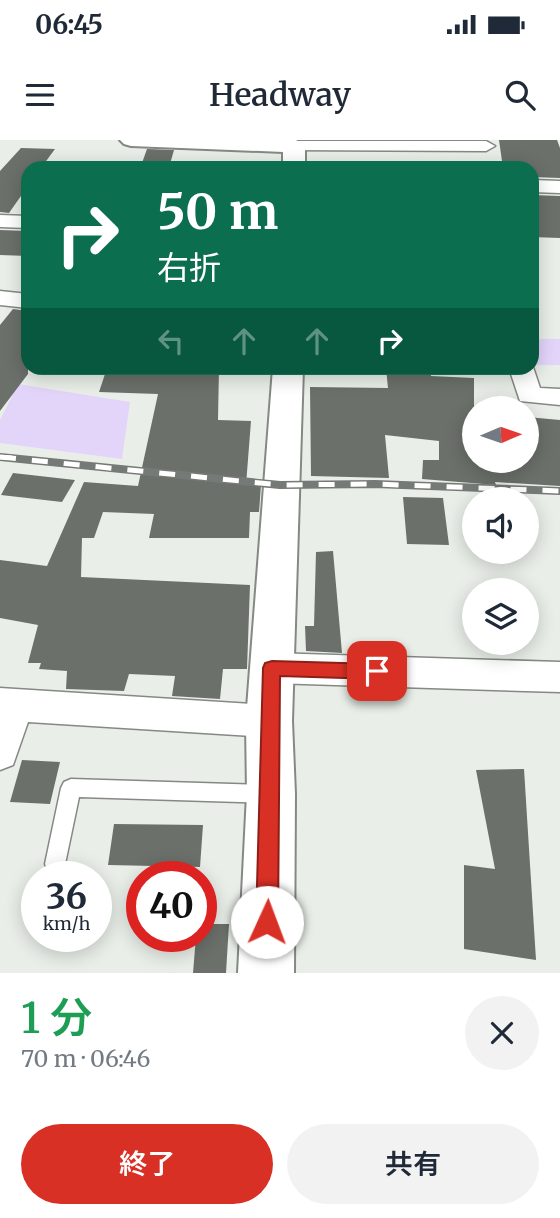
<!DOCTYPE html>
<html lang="ja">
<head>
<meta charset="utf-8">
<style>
  :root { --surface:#fff; --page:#f2f2f3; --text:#1f2937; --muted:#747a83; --accent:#d93025 }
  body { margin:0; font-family:Merriweather,"Noto Sans JP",serif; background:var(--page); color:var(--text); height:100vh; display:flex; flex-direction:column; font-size:26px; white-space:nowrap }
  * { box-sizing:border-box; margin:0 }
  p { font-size:23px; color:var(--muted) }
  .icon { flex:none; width:38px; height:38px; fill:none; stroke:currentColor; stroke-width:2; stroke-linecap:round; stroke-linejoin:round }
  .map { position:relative; height:833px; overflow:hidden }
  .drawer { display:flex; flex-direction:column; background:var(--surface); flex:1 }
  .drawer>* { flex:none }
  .hud { position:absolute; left:21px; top:21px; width:518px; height:214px; border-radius:21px; box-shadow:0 4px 18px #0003; background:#0b6e4f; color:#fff; overflow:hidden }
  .needle { width:46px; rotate:88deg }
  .fabs { position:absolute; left:462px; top:256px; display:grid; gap:14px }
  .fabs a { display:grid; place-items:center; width:77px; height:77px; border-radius:50%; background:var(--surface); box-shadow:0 4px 18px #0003; font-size:35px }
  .speed { position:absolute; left:21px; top:721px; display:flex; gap:14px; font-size:35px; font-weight:700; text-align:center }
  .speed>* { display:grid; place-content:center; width:91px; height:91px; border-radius:50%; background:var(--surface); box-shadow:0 4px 18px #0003; line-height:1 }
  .speed small { font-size:18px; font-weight:400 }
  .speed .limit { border:10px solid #d22; background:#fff; color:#111 }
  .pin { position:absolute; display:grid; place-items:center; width:60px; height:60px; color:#fff; margin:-30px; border-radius:14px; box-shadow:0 4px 10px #0006 }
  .me { position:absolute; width:77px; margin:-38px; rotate:2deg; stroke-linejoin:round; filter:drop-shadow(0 0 5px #0008) }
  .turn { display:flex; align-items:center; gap:24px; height:147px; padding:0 21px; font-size:32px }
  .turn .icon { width:91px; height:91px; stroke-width:2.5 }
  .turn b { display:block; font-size:49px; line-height:60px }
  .lanes { display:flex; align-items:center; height:66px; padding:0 21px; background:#0003; justify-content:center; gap:35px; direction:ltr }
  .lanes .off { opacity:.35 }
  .round { display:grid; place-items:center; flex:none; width:74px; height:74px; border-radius:37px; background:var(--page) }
  .overview { display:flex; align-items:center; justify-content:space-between; height:119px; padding:0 21px }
  h1 { font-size:42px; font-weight:600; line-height:52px; color:#1e9e55 }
  .action { display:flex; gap:14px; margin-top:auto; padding:14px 21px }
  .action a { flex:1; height:80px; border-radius:42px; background:var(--accent); color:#fff; font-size:28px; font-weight:600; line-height:80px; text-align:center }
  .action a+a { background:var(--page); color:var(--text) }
  .status { display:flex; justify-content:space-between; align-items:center; height:49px; padding:0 35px; background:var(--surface); direction:ltr }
  .status svg { height:19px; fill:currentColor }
  header { display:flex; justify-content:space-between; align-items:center; height:91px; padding:0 21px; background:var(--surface); font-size:32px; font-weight:600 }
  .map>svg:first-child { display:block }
  .green { fill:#e3d5fa }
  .building { fill:#6b706a }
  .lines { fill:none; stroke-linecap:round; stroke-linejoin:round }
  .service-casing { stroke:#848983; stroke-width:3 }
  .minor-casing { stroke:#848983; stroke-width:3 }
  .tertiary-casing { stroke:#848983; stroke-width:4 }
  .service { fill:#fff; fill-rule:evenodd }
  .minor { fill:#fff; fill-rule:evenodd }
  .tertiary { fill:#fff; fill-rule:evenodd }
  .rail-far1-casing { stroke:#767a76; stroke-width:6 }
  .rail-casing { stroke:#767a76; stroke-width:8 }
  .rail-far1 { stroke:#fff; stroke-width:4.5; stroke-dasharray:12; stroke-linecap:butt }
  .rail { stroke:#fff; stroke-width:5; stroke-dasharray:16; stroke-linecap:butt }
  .route { fill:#d93025; stroke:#8d1f18; stroke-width:2 }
</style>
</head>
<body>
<div class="status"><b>06:45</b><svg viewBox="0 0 49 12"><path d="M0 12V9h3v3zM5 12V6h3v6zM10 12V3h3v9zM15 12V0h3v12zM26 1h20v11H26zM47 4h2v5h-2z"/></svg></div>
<header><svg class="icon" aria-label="menu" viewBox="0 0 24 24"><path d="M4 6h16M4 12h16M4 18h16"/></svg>Headway<svg class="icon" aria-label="search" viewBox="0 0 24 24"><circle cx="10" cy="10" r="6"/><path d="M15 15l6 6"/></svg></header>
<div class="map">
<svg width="560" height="833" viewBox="0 0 560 833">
  <rect width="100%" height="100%" fill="#e9efe8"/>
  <path class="green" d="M532 199H560V225H532Z
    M18 244 130 262 122 319 0 303V280Z"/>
  <path class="building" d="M499 0H557L560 8V38L532 37V28H503Z
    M21 8 55 9 41 28H28V46L9 73 0 72V31Z
    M147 9 174 10 170 24 142 23Z
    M532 55 560 56V98L532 97Z
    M0 90 28 91V116L0 115Z
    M13 169 28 171V234L0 271V185Z
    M107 228H219L218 280 251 281 246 345H261L259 372H250L249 398H149L154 374 103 372 94 398H82L81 437 250 445 247 529H223L220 559 172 556 175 536 129 534 124 551 66 549 67 531 39 529 41 523H28L38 485 0 478V420L47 426 84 342 138 346 158 254 99 252Z
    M386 228H430L431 236 474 238V320H527V277L560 280V346L495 342 496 345 422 339 423 320H439V301L385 295 389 338 311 336 310 247 388 248Z
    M13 333 75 340 62 362 1 355Z
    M403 357 443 358 449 405 407 404Z
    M333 411 342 513 306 511 305 486H314L316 412Z
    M22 620 60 622 50 664 10 662Z
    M524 629 536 820 464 809V725L495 729 476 630Z
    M114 684 203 685 200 727 108 725Z
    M201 784H229L226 833H193L196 796H201Z"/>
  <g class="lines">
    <g class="service-casing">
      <path id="service" d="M71 639 268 645 275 647 278 654 275 661 268 663 79 657 65 724 62 731 55 734 48 731 45 724 61 648 64 642Z"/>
    </g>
    <g class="minor-casing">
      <path id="minor" d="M294 1H486L495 6 486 11 288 10 285 6 288 2Z
        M532 40 560 41V53L532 52Z
        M0 75 28 76V88L0 87Z
        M0 151 28 154V168L0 165Z
        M532 224 540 248 560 249V265L520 261 509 228H532Z
        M272 513 560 522V552L272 543 260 538 254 528 260 518Z
        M0 548 269 565 282 570 288 581 282 592 269 597 28 582 13 625 0 630Z"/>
    </g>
    <g class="tertiary-casing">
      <path id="tertiary" d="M120 0H296L305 6V28H283V12L131 6 124 4Z
        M273 228H303L292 581 295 654 294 833H238L247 654 246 581Z"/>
    </g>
    <use href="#service" class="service"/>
    <use href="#minor" class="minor"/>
    <use href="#tertiary" class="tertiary"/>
    <g class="rail-far1-casing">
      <path id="rail-far1" d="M0 317 15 318"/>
    </g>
    <g class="rail-casing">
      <path id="rail" d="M0 317 280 345 375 344 560 351"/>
    </g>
    <use href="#rail-far1" class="rail-far1"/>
    <use href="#rail" class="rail"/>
  </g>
  <path class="route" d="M272 521 377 524 383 526 386 531 383 537 377 539 280 536 278 782 275 790 267 793 259 790 256 782 263 528 265 523Z"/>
</svg>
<div class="fabs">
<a><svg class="needle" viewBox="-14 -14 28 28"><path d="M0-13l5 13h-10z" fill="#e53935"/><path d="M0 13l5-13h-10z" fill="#747a83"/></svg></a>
<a><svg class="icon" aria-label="sound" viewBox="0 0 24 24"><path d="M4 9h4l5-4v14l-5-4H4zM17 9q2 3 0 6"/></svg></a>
<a><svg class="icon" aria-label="layers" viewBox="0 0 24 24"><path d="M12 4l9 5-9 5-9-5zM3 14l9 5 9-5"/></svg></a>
</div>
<div class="speed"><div>36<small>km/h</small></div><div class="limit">40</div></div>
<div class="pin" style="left:377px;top:531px;background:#d93025"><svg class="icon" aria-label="arrive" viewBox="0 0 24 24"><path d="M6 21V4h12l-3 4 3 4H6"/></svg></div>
<svg class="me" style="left:267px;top:782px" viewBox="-20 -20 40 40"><circle r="19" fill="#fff"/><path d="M0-13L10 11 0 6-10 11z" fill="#d93025"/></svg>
<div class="hud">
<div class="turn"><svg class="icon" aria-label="right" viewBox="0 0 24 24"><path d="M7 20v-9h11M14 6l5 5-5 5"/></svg><div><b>50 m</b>右折</div></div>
<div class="lanes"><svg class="icon off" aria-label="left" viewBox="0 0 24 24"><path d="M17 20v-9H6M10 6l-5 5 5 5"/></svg><svg class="icon off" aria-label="ahead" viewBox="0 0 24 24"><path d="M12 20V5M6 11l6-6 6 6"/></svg><svg class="icon off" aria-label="ahead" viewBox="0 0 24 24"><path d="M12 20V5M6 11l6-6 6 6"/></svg><svg class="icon" aria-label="right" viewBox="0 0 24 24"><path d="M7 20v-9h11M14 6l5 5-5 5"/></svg></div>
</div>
</div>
<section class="drawer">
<div class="overview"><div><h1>1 分</h1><p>70 m · 06:46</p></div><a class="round"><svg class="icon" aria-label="close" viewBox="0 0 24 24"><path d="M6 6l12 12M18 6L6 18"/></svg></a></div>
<div class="action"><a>終了</a><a>共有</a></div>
</section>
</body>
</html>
